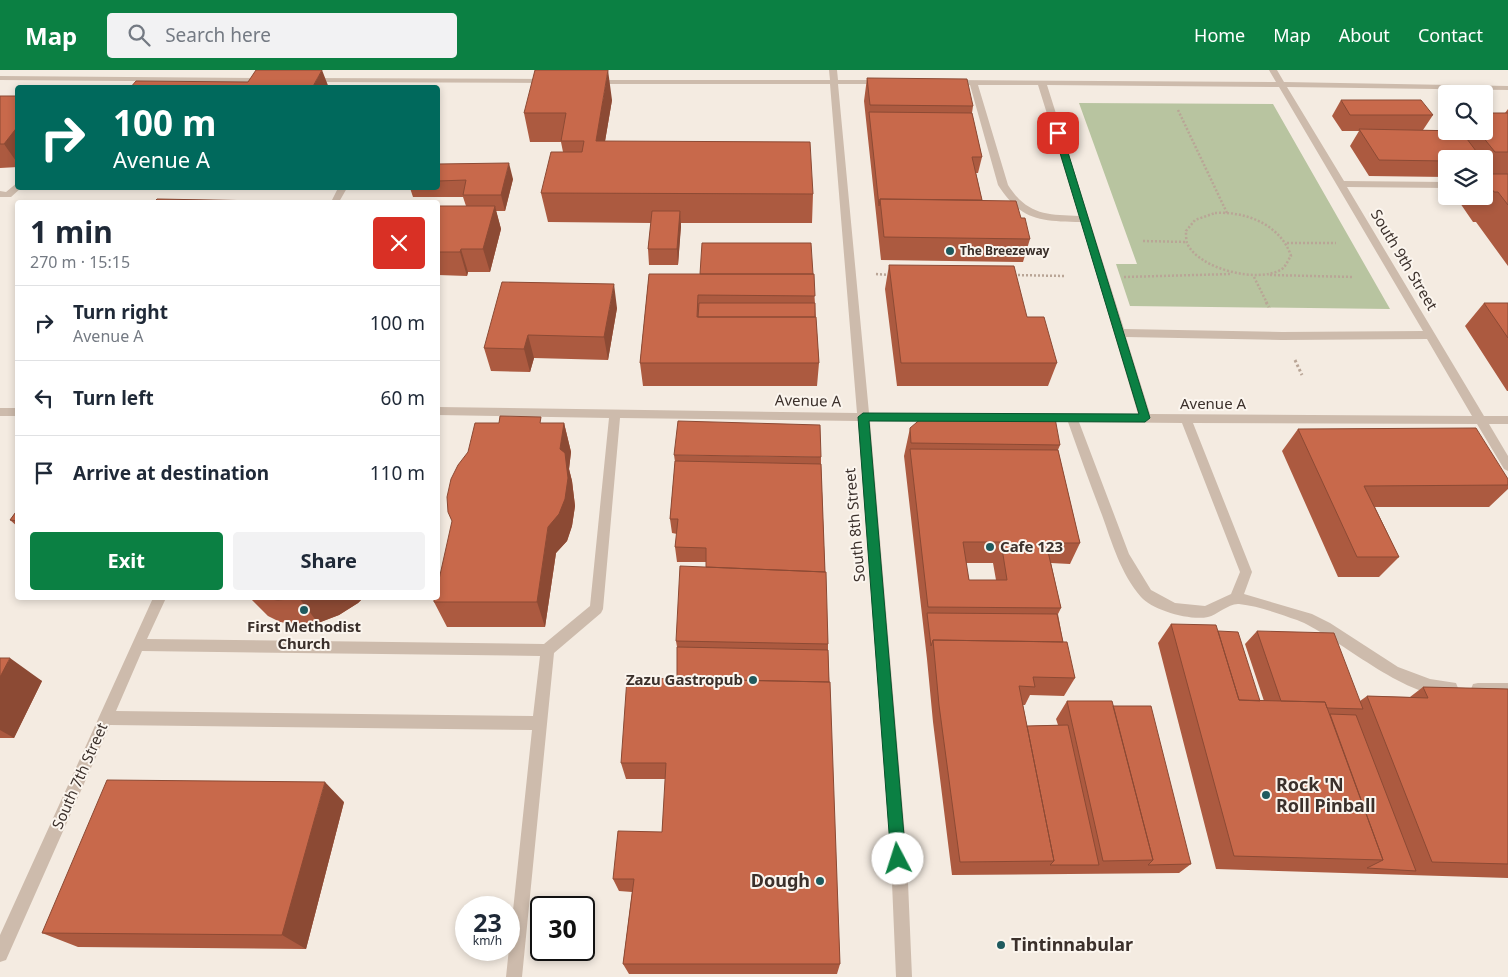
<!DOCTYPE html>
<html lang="en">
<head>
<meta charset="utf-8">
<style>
  :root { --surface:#fff; --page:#f2f2f3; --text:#1f2937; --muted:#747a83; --line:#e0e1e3; --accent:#0b8043 }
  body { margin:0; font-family:"Noto Sans",sans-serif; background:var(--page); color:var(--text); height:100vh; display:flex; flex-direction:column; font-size:19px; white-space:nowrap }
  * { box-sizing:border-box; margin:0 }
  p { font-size:16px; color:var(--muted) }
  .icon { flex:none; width:28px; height:28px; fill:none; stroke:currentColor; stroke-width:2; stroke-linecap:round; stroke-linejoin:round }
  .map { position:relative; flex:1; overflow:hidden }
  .side { position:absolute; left:15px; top:130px; width:425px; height:400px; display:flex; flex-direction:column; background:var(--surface); border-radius:5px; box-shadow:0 2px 8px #0003 }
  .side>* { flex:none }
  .top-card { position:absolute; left:15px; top:15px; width:425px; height:105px; border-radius:5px; box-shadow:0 2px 8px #0003; background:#00695c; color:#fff; overflow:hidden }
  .buttons { position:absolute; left:1438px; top:15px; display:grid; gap:10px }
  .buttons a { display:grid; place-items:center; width:55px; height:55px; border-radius:5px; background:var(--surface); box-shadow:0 2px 8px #0003; font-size:25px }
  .speed { position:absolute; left:455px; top:826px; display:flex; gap:10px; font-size:25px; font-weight:700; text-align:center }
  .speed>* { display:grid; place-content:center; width:65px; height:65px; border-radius:50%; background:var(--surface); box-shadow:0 2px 8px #0003; line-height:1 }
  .speed small { font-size:12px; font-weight:400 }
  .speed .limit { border:2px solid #111; border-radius:8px; background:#fff; color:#111 }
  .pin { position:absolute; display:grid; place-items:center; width:42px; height:42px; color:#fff; margin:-21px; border-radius:10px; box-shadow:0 2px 8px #0006 }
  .me { position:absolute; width:55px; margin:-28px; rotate:355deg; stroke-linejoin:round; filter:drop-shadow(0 0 4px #0008) }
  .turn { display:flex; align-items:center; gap:18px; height:105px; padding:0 15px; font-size:22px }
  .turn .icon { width:65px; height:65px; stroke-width:2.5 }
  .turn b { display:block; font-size:35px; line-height:42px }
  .round { display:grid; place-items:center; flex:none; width:52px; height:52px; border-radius:5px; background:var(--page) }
  .overview { display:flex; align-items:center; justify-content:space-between; height:85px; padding:0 15px }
  h1 { font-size:30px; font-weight:700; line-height:38px }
  .cta { display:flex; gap:10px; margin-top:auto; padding:10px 15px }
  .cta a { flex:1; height:58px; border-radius:5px; background:var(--accent); color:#fff; font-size:20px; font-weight:700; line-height:58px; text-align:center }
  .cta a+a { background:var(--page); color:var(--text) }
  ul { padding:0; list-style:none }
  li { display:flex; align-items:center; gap:15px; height:75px; padding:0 15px; border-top:1px solid var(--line) }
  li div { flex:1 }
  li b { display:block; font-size:19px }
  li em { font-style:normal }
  header { display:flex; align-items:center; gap:30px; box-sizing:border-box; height:70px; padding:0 25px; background:var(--accent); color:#fff }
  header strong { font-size:24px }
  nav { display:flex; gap:28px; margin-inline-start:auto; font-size:18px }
  .search { width:350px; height:45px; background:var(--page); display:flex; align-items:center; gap:12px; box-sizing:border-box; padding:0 18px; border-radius:5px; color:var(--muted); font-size:19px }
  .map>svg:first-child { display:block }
  .green { fill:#b8c4a0 }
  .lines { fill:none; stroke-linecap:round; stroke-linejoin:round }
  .path-far1 { stroke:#b9a596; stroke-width:2.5; stroke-dasharray:2 2; stroke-linecap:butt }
  .path { stroke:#b9a596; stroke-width:3; stroke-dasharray:2.5 2.5; stroke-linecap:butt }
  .minor { fill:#cdbbac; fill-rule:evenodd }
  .wall { fill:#ac5a40; fill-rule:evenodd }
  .shaded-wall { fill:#8c4a34 }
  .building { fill:#c8694b; stroke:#8c4a34; fill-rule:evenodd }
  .route { fill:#0b8043; stroke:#07532c }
  .poi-dot { fill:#1f5a5e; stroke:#fbf5ee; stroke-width:2 }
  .labels { text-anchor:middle; stroke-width:4; stroke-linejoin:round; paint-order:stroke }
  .far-poi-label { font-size:12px; font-weight:bold; fill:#3b302b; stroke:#fbf5ee; text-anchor:start }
  .street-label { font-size:15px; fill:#3b302b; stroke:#fbf5ee }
  .poi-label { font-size:15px; font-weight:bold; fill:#3b302b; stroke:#fbf5ee; text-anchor:start }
  .near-poi-label { font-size:18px; font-weight:bold; fill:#3b302b; stroke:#fbf5ee; text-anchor:start }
</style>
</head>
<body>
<header>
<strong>Map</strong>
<div class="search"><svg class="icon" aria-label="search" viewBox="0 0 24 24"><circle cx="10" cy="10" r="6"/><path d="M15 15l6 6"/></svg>Search here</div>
<nav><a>Home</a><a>Map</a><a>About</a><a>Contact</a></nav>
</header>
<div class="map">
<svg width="1508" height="907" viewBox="0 0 1508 907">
  <rect width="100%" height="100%" fill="#f4ebe1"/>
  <path class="green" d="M1079 33 1273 34 1390 239 1130 236 1116 194H1137Z"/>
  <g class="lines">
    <path class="path-far1" d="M1178 40 1227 143
      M1215 143C1246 141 1281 155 1291 186 1288 190 1286 196 1282 199 1259 214 1198 199 1187 173 1186 170 1186 164 1186 161L1195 150Z
      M1143 171 1187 172
      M1287 173H1336
      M876 204 890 205
      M1014 205 1065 206
      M1270 205 1354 207
      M1124 207 1232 204
      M1254 207 1267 233"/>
    <path class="path" d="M1266 232 1269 237
      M1295 290 1302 305"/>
    <path class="minor" d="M829 0H837L838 10H882L886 12 882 14H838L869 343 1138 344 1081 152C1041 151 1021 151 998 115L970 15 949 14V10L1276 12 1269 0H1277L1284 12 1508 16V20L1287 17 1344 111 1446 112V118L1347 117 1484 346H1508V354H1489L1508 386V401L1504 399 1477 354 1193 353 1252 502 1244 524 1312 544 1330 553 1398 597 1430 609 1456 613 1458 618 1456 623C1414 638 1337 565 1297 550 1280 544 1258 536 1239 534 1229 533 1217 545 1208 547 1190 551 1152 540 1141 527 1121 504 1112 473 1102 445 1090 414 1079 383 1068 352L870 351 907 789 912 907H896L891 789 858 351 620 348 603 539 601 543 554 583 522 907H506L532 660 110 655 6 890 0 892V865L153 528H166L147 569 544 574 590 536 609 348 438 345V337L857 343 830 14H592L588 12 592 10H830ZM978 15H1038L1079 146C1047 145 1027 145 1008 115ZM1047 15 1279 17 1423 261 1282 262 1124 259ZM1126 267 1282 270 1427 269 1472 346 1150 344ZM1079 352 1182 353 1240 502 1231 524 1205 536 1175 533 1151 520 1129 484ZM142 581 540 586 533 646 116 641Z
      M0 6 265 8 269 10 265 12 0 10Z
      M307 8 547 9 551 11 547 13 310 12 306 10Z
      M18 112V118H21L11 127H0V121L6 122Z
      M338 118H347L339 132H331Z
      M0 338H18V346H0Z
      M1478 613H1508V625H1478L1473 624 1471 619 1473 614Z"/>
  </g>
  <path class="wall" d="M867 8 973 36 972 43 982 87 978 103H976L982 130 1021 148 1030 169 1023 192 881 190 864 31Z
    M0 26H18V97L0 98Z
    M612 30 605 71 813 124 812 153H681L678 195H649L648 179 651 153 548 152 541 123 563 82 561 72H530L524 43Z
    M1341 30 1433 45 1423 60 1484 61 1505 43 1508 39V196L1476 152H1473L1460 133 1465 126H1484V89H1446V107L1369 106 1350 76 1359 61H1342L1332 46Z
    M438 94 513 109 505 141H496L501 159 490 202H468L467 206 438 205V136H466L463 127H413L410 118H438Z
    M889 195 1057 293 1048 316H897L885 219Z
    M649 204H813L819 293 817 316H643L640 293Z
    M1484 233H1508V321H1507L1465 256Z
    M617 238 608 290 534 288 530 302 491 301 484 278Z
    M543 353H564L571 382 569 399 572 411 575 436 572 456 567 471 556 483 545 557H447L434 532Z
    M910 358 1060 375 1058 380 1080 473 1070 494 1051 493 1061 538 1058 544 1063 572 1075 608 1064 626 1030 625 1025 635H1023L1027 656 1058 655 1056 649 1067 631 1113 636 1191 794 1179 803 952 805 933 652 927 589 904 386ZM966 493H993L996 510H969Z
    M1298 359 1508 409V419L1489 437H1375L1399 487 1379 507H1338L1282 381Z
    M674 385 821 387V394L825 502 828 574V580L840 894 837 904H629L623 894 632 822 619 821 613 809 662 762 666 709H626L621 693 677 609V577L676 571 706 497V492H677L675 477 677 464 672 463 670 449 675 392Z
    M18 439V457L10 450Z
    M250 528H363L358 533 339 545 318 553 298 555 280 552 268 546Z
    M1171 554 1218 561 1260 631H1264L1245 574 1257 561 1360 631 1367 626 1410 627 1423 617 1508 619V808L1216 799 1158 573Z
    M0 588 42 611 14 668H0Z
    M344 732 306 879 78 877 42 863Z"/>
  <path class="shaded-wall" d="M322 0 329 18H312Z
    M608 0 612 30 600 101 596 71Z
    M18 56V94L4 74Z
    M509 93 513 109 505 141 501 125Z
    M495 136 501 159 490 202 483 179Z
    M680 141 681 157 678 195 677 179Z
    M461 179 468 202 467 206 460 182Z
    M614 214 617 238 608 290 604 267Z
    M528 265 534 288 530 302 524 279Z
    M564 353 571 382 569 399 572 411 575 436 572 456 567 471 556 483 545 557 537 532Z
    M299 528H363L358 533 339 545 318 553Z
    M10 588 42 611 14 668 0 660V607Z
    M325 712 344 732 306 879 282 865Z"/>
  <path class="building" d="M256 0H322L312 18H130L136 11 248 12Z
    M535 0H608L596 71 810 72 813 124 541 123 551 82H582L584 71H561L566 43H524Z
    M867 8 967 9 973 36 870 35Z
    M0 26H18V56L4 74H0Z
    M1341 30H1421L1433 45H1350Z
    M869 42 972 43 982 87H972L982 130 880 129 879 136Z
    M1484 43H1508V82H1495L1478 61H1484Z
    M1359 59 1461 61 1482 89H1446V91L1379 90Z
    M509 93 501 125H463L466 110 438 111V94Z
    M1484 104H1508V135L1498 122H1494L1484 108Z
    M157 129 263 131 262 132H154Z
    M880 129 1016 131 1021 148H1025L1030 169 884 167Z
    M438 136H495L483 179H461L460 182H438Z
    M652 141H680L677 179H648Z
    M702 173H811L813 204H700Z
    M889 195 1014 196 1027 247H1044L1057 293H901Z
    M649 204H814L815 226 698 225 697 247H816L819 293H640Z
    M502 212 614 214 604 267 528 265 524 279 484 278Z
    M699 233H815V247H698Z
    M1484 233H1508V268Z
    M500 346 541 347 540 353H564L560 379 565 383 568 408 565 429 559 444 548 457 537 532H434V528H438V514L452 451 448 442 447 427 451 409 458 395 468 382 475 353H499Z
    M923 347 1055 348 1060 375 911 373 910 358Z
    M678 351 820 355 821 387 674 385Z
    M1476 358 1508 409V415L1364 416 1399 487H1357L1298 359Z
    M910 379 1058 380 1080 473H1046L1061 538 928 537ZM963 472H1001L1007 510H969Z
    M675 391 821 394 825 502 706 497V478L675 477 678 449H670Z
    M18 439V451L10 450Z
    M680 496 826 502 828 574 676 571Z
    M261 528H301L278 530Z
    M927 543 1057 544 1063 572 933 570 931 576Z
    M1171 554 1216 555 1239 630 1325 632 1383 790 1234 786Z
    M1218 561 1238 562 1260 631 1239 630Z
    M1257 561 1334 563 1363 639 1327 638 1325 632 1281 631Z
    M933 570 1067 572 1075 608 1033 607 1035 617 1019 616 1054 791 960 792 939 635Z
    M677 577 828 580 829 612 677 609Z
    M0 588H10L0 607Z
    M627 608 830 612 840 894H623L634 809H613L618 761 662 762 666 693H621Z
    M1423 617 1508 619V794L1432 792 1367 626 1428 628Z
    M1067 631H1112L1153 790 1103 791Z
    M1113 636H1151L1191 794 1148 795 1153 790Z
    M1330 644 1356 645 1416 801 1367 798 1383 790Z
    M1068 655 1099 795H1050L1054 791 1027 656Z
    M107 710 325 712 282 865 42 863Z"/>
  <path class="route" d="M1058 61 1062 63 1150 348 1145 352 869 351 906 789 904 794 898 796 893 794 891 789 858 347 863 343 1139 344 1054 63Z"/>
  <g class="poi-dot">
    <circle cx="950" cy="181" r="5"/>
    <circle cx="990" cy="477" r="5"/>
    <circle cx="304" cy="540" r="5"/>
    <circle cx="753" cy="610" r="5"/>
    <circle cx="1266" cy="725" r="5"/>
    <circle cx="820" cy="811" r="5"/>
    <circle cx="1001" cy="875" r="5"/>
  </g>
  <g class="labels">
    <g class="far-poi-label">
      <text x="960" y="185">The Breezeway</text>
    </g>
    <g class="street-label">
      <text transform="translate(1404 190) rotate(59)" y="5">South 9th Street</text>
      <text transform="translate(808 331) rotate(1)" y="5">Avenue A</text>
      <text x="1213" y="339">Avenue A</text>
      <text transform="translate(855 455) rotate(-95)" y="5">South 8th Street</text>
      <text transform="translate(80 706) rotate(-66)" y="5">South 7th Street</text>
    </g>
    <g class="poi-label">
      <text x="1000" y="482">Cafe 123</text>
      <text x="304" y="562" text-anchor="middle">First Methodist<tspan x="304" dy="17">Church</tspan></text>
      <text x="743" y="615" text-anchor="end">Zazu Gastropub</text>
    </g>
    <g class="near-poi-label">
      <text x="1276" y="721">Rock 'N<tspan x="1276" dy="21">Roll Pinball</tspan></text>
      <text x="810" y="817" text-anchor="end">Dough</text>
      <text x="1011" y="881">Tintinnabular</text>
    </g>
  </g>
</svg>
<div class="buttons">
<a><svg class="icon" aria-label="search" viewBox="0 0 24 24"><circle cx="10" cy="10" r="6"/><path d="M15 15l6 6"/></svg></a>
<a><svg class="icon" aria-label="layers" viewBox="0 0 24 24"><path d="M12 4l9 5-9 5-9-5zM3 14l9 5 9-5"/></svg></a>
</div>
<div class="speed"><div>23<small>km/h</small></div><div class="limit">30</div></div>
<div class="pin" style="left:1058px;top:63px;background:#d93025"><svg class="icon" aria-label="arrive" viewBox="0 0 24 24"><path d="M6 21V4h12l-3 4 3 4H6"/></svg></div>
<svg class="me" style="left:898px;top:789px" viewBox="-20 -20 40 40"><circle r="19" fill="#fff"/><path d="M0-13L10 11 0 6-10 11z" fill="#0b8043"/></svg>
<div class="top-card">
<div class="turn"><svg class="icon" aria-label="right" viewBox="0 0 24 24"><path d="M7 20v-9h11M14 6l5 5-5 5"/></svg><div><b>100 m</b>Avenue A</div></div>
</div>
<section class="side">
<div class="overview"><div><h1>1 min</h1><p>270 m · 15:15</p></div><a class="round" style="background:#d93025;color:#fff"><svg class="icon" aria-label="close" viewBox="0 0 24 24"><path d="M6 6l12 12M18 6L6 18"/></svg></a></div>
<ul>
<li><svg class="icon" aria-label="right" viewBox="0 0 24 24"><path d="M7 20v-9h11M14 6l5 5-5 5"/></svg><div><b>Turn right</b><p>Avenue A</p></div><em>100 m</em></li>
<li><svg class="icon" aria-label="left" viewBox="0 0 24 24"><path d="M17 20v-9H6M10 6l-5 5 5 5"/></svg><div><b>Turn left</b></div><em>60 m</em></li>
<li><svg class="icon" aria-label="arrive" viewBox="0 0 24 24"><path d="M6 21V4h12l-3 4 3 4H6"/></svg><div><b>Arrive at destination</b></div><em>110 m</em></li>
</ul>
<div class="cta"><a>Exit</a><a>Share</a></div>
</section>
</div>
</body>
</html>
